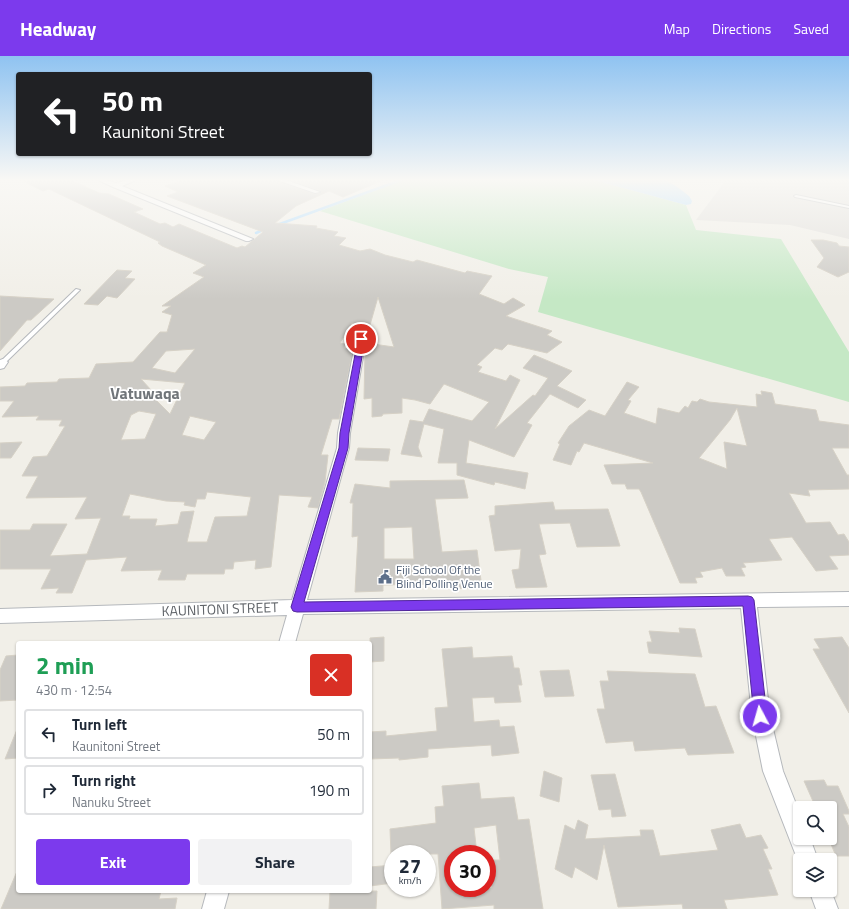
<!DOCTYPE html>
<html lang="en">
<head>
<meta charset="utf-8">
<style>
  :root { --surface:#fff; --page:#f2f2f3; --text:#1f2937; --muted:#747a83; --line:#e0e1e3; --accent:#7c3aed }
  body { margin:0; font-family:"Titillium Web",sans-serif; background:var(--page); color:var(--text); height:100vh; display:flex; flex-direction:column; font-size:15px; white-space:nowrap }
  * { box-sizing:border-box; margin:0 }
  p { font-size:13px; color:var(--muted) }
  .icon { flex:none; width:22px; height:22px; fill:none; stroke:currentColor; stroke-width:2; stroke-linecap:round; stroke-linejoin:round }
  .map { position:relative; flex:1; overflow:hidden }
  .drawer { position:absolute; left:16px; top:585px; width:356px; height:252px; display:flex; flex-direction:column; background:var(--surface); border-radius:4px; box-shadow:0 1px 3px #0004 }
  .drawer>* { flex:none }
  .guide { position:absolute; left:16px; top:16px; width:356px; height:84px; border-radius:4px; box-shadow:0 1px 3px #0004; background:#202124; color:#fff; overflow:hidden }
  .fabs { position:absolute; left:793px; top:745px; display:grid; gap:8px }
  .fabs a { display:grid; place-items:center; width:44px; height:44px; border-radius:4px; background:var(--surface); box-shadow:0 1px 3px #0004; font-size:20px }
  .speed { position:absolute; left:384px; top:789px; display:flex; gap:8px; font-size:20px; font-weight:700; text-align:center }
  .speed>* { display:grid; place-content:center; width:52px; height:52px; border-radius:50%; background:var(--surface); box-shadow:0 1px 3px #0004; line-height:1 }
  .speed small { font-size:10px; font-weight:400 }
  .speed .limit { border:6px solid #d22; background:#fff; color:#111 }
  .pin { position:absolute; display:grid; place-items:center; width:34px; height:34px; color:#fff; margin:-17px; border:2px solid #fff; border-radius:50%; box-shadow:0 1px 4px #0007 }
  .me { position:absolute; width:44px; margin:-22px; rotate:354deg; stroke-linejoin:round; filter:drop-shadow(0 0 3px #0008) }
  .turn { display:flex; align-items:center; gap:14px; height:84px; padding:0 20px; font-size:18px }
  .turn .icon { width:52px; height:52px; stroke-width:2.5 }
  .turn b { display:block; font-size:28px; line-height:34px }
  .round { display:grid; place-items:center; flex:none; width:42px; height:42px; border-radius:4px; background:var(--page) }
  .headline { display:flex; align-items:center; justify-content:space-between; height:68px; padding:0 20px }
  h1 { font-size:24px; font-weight:700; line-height:30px; color:#1e9e55 }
  .cta { display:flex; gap:8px; margin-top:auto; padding:8px 20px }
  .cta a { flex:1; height:46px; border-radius:4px; background:var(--accent); color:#fff; font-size:16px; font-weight:700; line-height:46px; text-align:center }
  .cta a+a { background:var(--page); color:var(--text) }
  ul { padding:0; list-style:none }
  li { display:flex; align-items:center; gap:12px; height:50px; margin:0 8px 6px; padding:0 12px; border:2px solid var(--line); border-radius:4px }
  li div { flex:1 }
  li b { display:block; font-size:15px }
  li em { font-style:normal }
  header { display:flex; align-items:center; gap:24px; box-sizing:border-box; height:56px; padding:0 20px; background:var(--accent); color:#fff }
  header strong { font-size:19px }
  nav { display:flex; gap:22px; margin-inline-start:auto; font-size:14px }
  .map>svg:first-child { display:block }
  .industrial { fill:#e0deda }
  .green { fill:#c5e8c5 }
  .water { fill:#aadaff }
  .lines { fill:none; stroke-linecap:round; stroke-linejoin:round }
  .stream { stroke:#aadaff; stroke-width:2.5 }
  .building { fill:#cccac5; stroke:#d6d1c6; fill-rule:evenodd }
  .lane-casing { stroke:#b5b8bc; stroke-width:2 }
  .street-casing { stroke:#b5b8bc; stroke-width:2 }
  .lane { fill:#fff; fill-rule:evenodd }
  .street { fill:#fff; fill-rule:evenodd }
  .route { fill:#7c3aed; stroke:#51269a }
  .labels { text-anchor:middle; stroke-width:3.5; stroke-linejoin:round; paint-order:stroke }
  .service-label { font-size:12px; fill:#4e5e75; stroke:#fff; text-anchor:start }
  .near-street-label { font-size:14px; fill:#5f6368; stroke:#fff }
  .district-label { font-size:16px; font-weight:bold; fill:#70757a; stroke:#fff }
</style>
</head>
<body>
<header>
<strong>Headway</strong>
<nav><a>Map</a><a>Directions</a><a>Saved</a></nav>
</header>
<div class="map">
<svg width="849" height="853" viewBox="0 0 849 853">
  <rect width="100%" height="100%" fill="#f1efe8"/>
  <path class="industrial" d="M726 124H849V183L790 169 696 164Z"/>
  <path class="green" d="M403 124H594L686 149 696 174 781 183 849 296V346L538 256 548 221 509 213 320 155Z"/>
  <path class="water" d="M594 124H665L676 130 689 140 692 145 691 148 686 149Z"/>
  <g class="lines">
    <path class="stream" d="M277 169 401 124
      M256 177 265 173"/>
  </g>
  <path class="building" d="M21 124H71L99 137 109 138 143 153 134 156 160 168 165 167 173 171 179 168 237 192 242 190 245 191 263 176 167 140 178 136 165 130 183 124H276L277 125 315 138 320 137 321 135 290 124H383L343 141 329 135 296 150 275 167 317 170 316 172 338 176 334 180 346 182 339 189 360 195 370 193 385 199 413 206 417 204 465 217 467 215 492 220 479 238 504 248 513 242 525 249 506 260 552 275 547 279 562 286 547 297 508 288 502 294 495 292 477 309 482 311 478 316 506 325 510 319 520 324 495 373 533 339 535 340 548 322 523 312 534 299 572 315 557 330 586 344 578 352 550 338 527 367 532 369 514 401 469 384 466 407 528 417 525 433 495 426 494 429 457 419V407H438L444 373 424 368 418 391 422 401 401 398 410 364 423 366 429 353 472 365 489 346 444 328 430 348 415 344 402 342V357L383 358 382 360 372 361V342L364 343 365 295 369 296 373 288 394 291 378 241 370 269 352 267 340 287 346 288 344 292 353 293 339 363H332L321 399H328L325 426 318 452 308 451 312 441 279 439 271 511 255 513 256 504 234 506 233 513H225L224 518H187L185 524H158L162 514 121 515 127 501 86 504 72 537H56L59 532 41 533 51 513H0V474H30L33 468H67L50 500 87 498 101 462 75 463 87 441 26 442 38 420H22L33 401 47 400 65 370H59L62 364H36L39 360 2 361 14 345H0V331L25 330 27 327 57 326 59 323 89 322 96 308 133 306 160 276H167L172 259 162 256 171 250H162L204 221 193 217 206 209 162 190 158 187 160 186 49 133 43 135ZM195 293 175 317 152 312 166 295ZM141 323 185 327 170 358 149 337 152 335ZM139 355 156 358 145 383 121 384 131 359ZM190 360 216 366 204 384 182 379ZM207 436 251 441 247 460 215 461 207 486H187L194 455 181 456 178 468 155 470 157 463H129L130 460H122L130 438 166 445 185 446 184 449 195 451 197 443H205Z
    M811 184H823L837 187 839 190 849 191V216L838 221 817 211 824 202Z
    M117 214 132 215 125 222 135 223 117 242 107 240 98 249 84 248Z
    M0 240 54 243 31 264H27L0 295Z
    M627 326 639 331 628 344 631 345 624 357 656 368 658 352 679 357 685 350 688 352 692 345 697 346 700 343 709 346 757 351 756 338 762 339 761 335 772 337 775 348 816 354 819 365 849 369V392H832L847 419H849V433L808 434 810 440 789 437 806 467 830 466 838 479 844 478 849 486V499L829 500 838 513 816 515 792 481 769 483 782 504 743 507 746 511 741 512 745 520H726L722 512 700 516 703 521 695 522 697 527H680L641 436 639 433H627L625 428H612L604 409 653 407 584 387 579 396 577 395 571 409 553 404 560 388 558 387 569 370 589 354 605 360ZM737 352 747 390 724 386 727 413 699 402 730 364Z
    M22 386 11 402H0V387Z
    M358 392 390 393 388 405 355 404Z
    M464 424 468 442 435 443 442 496 477 494 482 532 439 533V528L383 529V535L355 536 358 480 352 481 353 447H350L355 428 390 432V425ZM412 471 414 503H384V472Z
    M553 446 555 454 608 453 620 490 577 491 570 467 539 468 546 498 539 499 547 531 516 532 512 514 519 513 521 493 495 495 489 460 495 459V450Z
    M679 572 695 573 702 601 649 597 647 586H652L649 575 680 577Z
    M384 581V605L370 606V582Z
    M842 581 849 592V657L813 593H820L814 583Z
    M472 591 473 602 512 600 514 612H519L522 629H518L521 646 495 647 494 641 472 642 474 666 499 664 500 671 514 670 519 697 492 700 491 689 428 693V701L399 704V702L370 703V676L386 675V680L437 675 435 652 448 651 442 593Z
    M18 599V644L0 645V614L6 600Z
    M569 614 574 640 545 641 540 615Z
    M607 615 695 618 705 651 716 650 734 697 688 699 685 692 635 695 633 685 606 687 597 653H605L600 625H609Z
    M18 671V702L5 703Z
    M544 715 562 722 559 746 540 740Z
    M615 718 626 760 612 761 611 753 599 754 591 719Z
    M824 724 827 730H838L849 755V758H843L849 771V800H836L830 786V752H816L804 725Z
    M479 727 481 743 514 741 518 764 529 763 543 853H494V849L442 853 438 798H391L390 773 436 767 435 751 444 750 442 730ZM496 769 500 804H489L492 832H453V798H477L474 772Z
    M578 764 588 769 585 783 641 780 640 774H653L660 800 718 794 711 774 740 768 746 782 761 779 768 792 763 793 772 813H768L778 839 724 844 727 853H683L682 848 618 851 604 789 597 824 575 811 572 822 555 813 565 769 575 774Z
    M393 809V827L370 830V811Z
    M18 813V835H161L159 843 177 842 175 853H1Z
    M330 835H377L376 853H329Z"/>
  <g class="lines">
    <g class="lane-casing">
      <path id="lane" d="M796 139 849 150V152L795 141 794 140Z
        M76 233 80 234 5 307H1V305Z"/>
    </g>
    <g class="street-casing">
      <path id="street" d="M98 124H106L116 127 127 124H135L134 125 122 130 253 183 249 185H246L113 131Z
        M277 124H286L320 136 315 137Z
        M361 280 366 283 350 377 349 392 307 544 849 536V550L757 551 770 660 783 715 800 758V782H810L818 804H800V810L763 715 752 660 741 552 303 558 295 587H279L287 559 0 567V553L292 544 337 392 338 377 356 283Z
        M3 303 8 306 4 312 0 313V304Z
        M830 832 838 853H816L809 834H830Z
        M207 835H229L224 853H202Z"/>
    </g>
    <use href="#lane" class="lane"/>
    <use href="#street" class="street"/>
  </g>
  <linearGradient id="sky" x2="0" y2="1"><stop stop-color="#8fc3f1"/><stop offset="0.51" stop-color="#f9f8f5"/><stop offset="1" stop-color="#f9f8f5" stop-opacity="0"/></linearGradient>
  <rect width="849" height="243" fill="url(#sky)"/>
  <path class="route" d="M361 281 365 283 349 377 348 392 304 546 748 540 752 541 754 544 767 660 765 665 760 666 756 665 754 660 743 550 297 556 293 555 291 551 339 392 340 377 358 283Z"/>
  <defs>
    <g id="civic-bare" transform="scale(1.08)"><path d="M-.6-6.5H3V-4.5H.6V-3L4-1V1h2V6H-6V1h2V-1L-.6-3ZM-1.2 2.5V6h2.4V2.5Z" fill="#5c6f8a" stroke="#fff" stroke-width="2.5" paint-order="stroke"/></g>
  </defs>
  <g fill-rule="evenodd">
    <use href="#civic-bare" x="385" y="521"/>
  </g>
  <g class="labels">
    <g class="service-label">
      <text x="396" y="518">Fiji School Of the<tspan x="396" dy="14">Blind Polling Venue</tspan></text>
    </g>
    <g class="near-street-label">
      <text transform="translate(220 553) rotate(-2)" y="5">KAUNITONI STREET</text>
    </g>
    <g class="district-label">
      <text x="145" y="343">Vatuwaqa</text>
    </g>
  </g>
</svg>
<div class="fabs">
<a><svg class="icon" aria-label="search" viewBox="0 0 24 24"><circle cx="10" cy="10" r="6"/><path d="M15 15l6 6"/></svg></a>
<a><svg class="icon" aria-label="layers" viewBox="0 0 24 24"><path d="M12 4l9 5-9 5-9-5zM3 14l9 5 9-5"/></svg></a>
</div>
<div class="speed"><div>27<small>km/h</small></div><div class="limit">30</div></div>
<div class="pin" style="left:361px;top:283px;background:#d93025"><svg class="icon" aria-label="arrive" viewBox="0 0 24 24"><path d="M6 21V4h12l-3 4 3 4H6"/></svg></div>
<svg class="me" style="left:760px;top:660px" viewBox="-20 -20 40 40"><circle r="17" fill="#7c3aed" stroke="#fff" stroke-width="3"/><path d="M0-11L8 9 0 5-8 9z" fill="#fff"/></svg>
<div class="guide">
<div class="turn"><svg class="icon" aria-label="left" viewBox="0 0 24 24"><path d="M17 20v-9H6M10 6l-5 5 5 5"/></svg><div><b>50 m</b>Kaunitoni Street</div></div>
</div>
<section class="drawer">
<div class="headline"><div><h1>2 min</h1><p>430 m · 12:54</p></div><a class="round" style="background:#d93025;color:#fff"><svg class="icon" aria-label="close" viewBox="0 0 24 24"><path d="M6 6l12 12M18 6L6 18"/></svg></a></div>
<ul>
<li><svg class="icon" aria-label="left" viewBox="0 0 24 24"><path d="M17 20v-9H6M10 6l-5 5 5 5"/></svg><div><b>Turn left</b><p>Kaunitoni Street</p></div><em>50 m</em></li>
<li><svg class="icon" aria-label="right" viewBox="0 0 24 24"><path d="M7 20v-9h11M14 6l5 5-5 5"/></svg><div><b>Turn right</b><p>Nanuku Street</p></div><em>190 m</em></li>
</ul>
<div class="cta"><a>Exit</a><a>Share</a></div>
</section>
</div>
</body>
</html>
